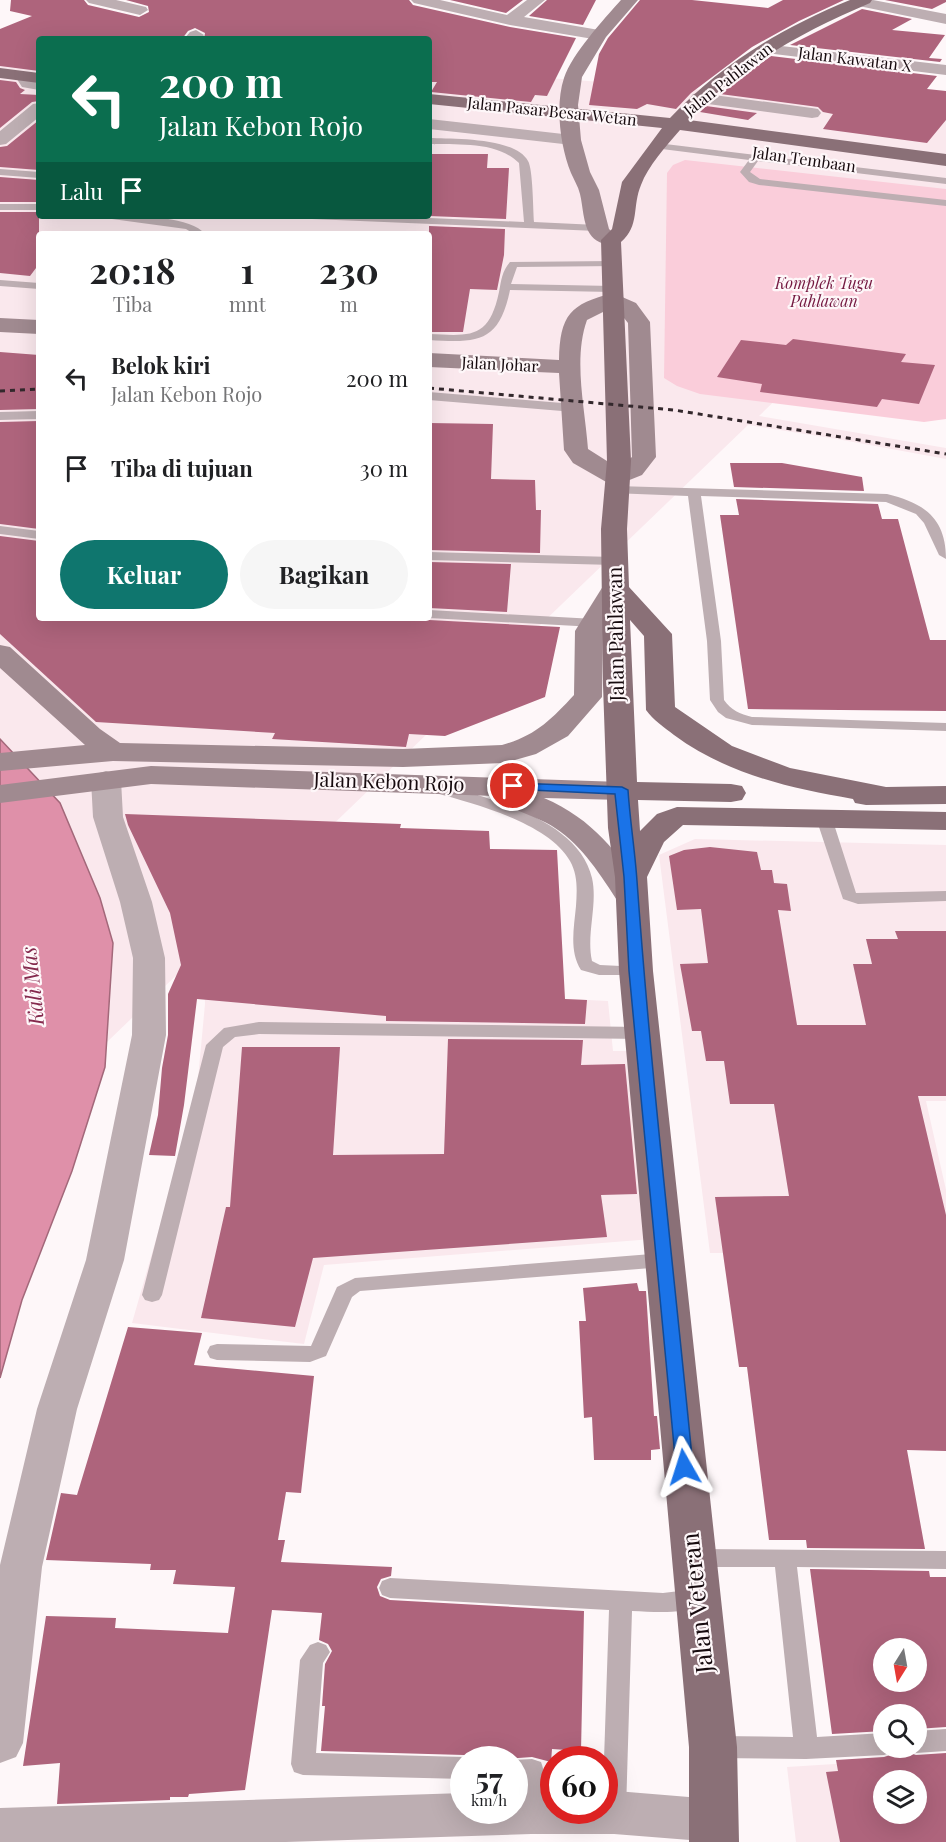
<!DOCTYPE html>
<html lang="id">
<head>
<meta charset="utf-8">
<style>
  :root { --surface:#fff; --page:#f6f6f6; --text:#202124; --muted:#757577; --accent:#0f766e }
  body { margin:0; font-family:"Playfair Display",serif; background:var(--page); color:var(--text); height:100vh; display:flex; flex-direction:column; font-size:22px; white-space:nowrap }
  * { box-sizing:border-box; margin:0 }
  p { font-size:20px; color:var(--muted) }
  .icon { flex:none; width:33px; height:33px; fill:none; stroke:currentColor; stroke-width:2; stroke-linecap:round; stroke-linejoin:round }
  .map { position:relative; flex:1; overflow:hidden }
  .sheet { position:absolute; left:36px; top:231px; width:396px; height:390px; display:flex; flex-direction:column; background:var(--surface); border-radius:6px; box-shadow:0 6px 24px #0002 }
  .sheet>* { flex:none }
  .banner { position:absolute; left:36px; top:36px; width:396px; height:183px; border-radius:6px; box-shadow:0 6px 24px #0002; background:#0b6e4f; color:#fff; overflow:hidden }
  .needle { width:39px; rotate:191deg }
  .fabs { position:absolute; left:873px; top:1638px; display:grid; gap:12px }
  .fabs a { display:grid; place-items:center; width:54px; height:54px; border-radius:50%; background:var(--surface); box-shadow:0 6px 24px #0002; font-size:30px }
  .speed { position:absolute; left:450px; top:1746px; display:flex; gap:12px; font-size:30px; font-weight:700; text-align:center }
  .speed>* { display:grid; place-content:center; width:78px; height:78px; border-radius:50%; background:var(--surface); box-shadow:0 6px 24px #0002; line-height:1 }
  .speed small { font-size:15px; font-weight:400 }
  .speed .limit { border:9px solid #d22; background:#fff; color:#111 }
  .pin { position:absolute; display:grid; place-items:center; width:51px; height:51px; color:#fff; margin:-26px; border:3px solid #fff; border-radius:50%; box-shadow:0 2px 6px #0007 }
  .me { position:absolute; width:66px; margin:-33px; rotate:354deg; stroke-linejoin:round; filter:drop-shadow(0 0 4px #0008) }
  .turn { display:flex; align-items:center; gap:21px; height:126px; padding:0 24px; font-size:27px }
  .turn .icon { width:78px; height:78px; stroke-width:2.5 }
  .turn b { display:block; font-size:42px; line-height:51px }
  .then { display:flex; align-items:center; height:57px; padding:0 24px; background:#0003; gap:12px; font-size:22px }
  .eta { display:flex; justify-content:space-evenly; align-items:center; height:102px; text-align:center }
  .eta b { font-size:36px; font-weight:700; line-height:42px }
  .primary-button { display:flex; gap:12px; margin-top:auto; padding:12px 24px }
  .primary-button a { flex:1; height:69px; border-radius:36px; background:var(--accent); color:#fff; font-size:24px; font-weight:700; line-height:69px; text-align:center }
  .primary-button a+a { background:var(--page); color:var(--text) }
  ul { padding:0; list-style:none }
  li { display:flex; align-items:center; gap:18px; height:90px; padding:0 24px }
  li div { flex:1 }
  li b { display:block; font-size:22px }
  li em { font-style:normal }
  .map>svg:first-child { display:block }
  .built { fill:#fae8ed; fill-rule:evenodd }
  .green { fill:#facdda }
  .water { fill:#df90a9; stroke:#a3687a; stroke-width:1.5 }
  .building { fill:#ae647c; fill-rule:evenodd }
  .lines { fill:none; stroke-linecap:round; stroke-linejoin:round }
  .lane { fill:#bdaeb2; fill-rule:evenodd }
  .street { fill:#bdaeb2; fill-rule:evenodd }
  .secondary { fill:#a08a90; fill-rule:evenodd }
  .primary { fill:#8a7077; fill-rule:evenodd }
  .rail { stroke:#33282c; stroke-width:3; stroke-dasharray:5 5; stroke-linecap:butt }
  .route { fill:#1a73e8; stroke:#114b97; stroke-width:1.5 }
  .labels { text-anchor:middle; stroke-width:4.5; stroke-linejoin:round; paint-order:stroke }
  .far-street-label { font-size:16px; fill:#160a0e; stroke:#fef7f9 }
  .far-park-label { font-size:16px; font-style:italic; fill:#741840; stroke:#fef7f9 }
  .street-label { font-size:20px; fill:#160a0e; stroke:#fef7f9 }
  .water-label { font-size:21px; font-style:italic; fill:#84294d; stroke:#fef7f9 }
  .near-street-label { font-size:24px; fill:#160a0e; stroke:#fef7f9 }
</style>
</head>
<body>
<div class="map">
<svg width="946" height="1842" viewBox="0 0 946 1842">
  <rect width="100%" height="100%" fill="#fef7f9"/>
  <path class="built" d="M0 36 39 39V216H429V69L946 108V236L759 416 946 448V459L837 439 748 425 0 1145ZM39 234H429V618H39Z
    M695 839 946 845V1101H926L946 1190V1252L710 1253 659 855Z
    M204 981 608 1001 613 1051H632L652 1239 324 1265 304 1344 132 1323 196 1100 205 1004Z
    M946 1757V1842H796L787 1767ZM884 1780H916V1814H884Z"/>
  <path class="green" d="M685 160 946 189V419L924 422 700 394 677 386 664 378 667 173 673 165Z"/>
  <path class="water" d="M0 739 60 803 100 898 113 943 105 1067 72 1171 22 1300 0 1378Z"/>
  <path class="building" d="M11 0H84L88 5 139 17 149 12 148 6 126 0H409L413 5 510 27 576 38 547 96 535 95 531 102 431 92 437 82H429V39H204L205 33 195 28 188 31 182 39H39V71L0 66V29L32 16 10 11Z
    M450 0H523L506 13Z
    M547 0H596L583 25 529 16Z
    M640 0H692L768 8 783 0H844L799 21 752 47 691 93 676 109 647 104 637 109 589 105 599 54 608 38Z
    M885 0H946V2L932 9Z
    M862 9 912 19 892 30 945 35 929 58 942 59 940 62 790 45Z
    M771 56 937 76 927 89 946 91V120L927 143 823 129 833 114 823 112 818 107 720 94Z
    M0 80 16 82 20 88 25 90 20 94 39 95V101L32 102 0 128Z
    M706 106 757 113 748 120 700 112Z
    M39 120V170L0 167V147L7 146Z
    M429 154H488L487 168H509L506 219 429 216Z
    M0 177 39 180V202H0Z
    M0 212H39V264L30 276 0 273Z
    M429 226 505 229 504 255 497 290 470 289 463 332H429Z
    M793 339 906 354 901 362 935 365 919 404 882 399 877 407 760 392 762 384 717 377 741 340 786 345Z
    M0 352 39 355V409L0 410Z
    M39 421V529L0 524V422Z
    M429 423 493 424 491 479 535 480 536 510H541L540 553 429 550Z
    M730 463H782L862 477 864 491 734 487Z
    M736 499 878 504 882 519H898L930 640H946V711L748 709 720 515H739Z
    M0 536 39 541V618H427L429 620 560 627 545 697 445 736 409 734 406 747 272 739 275 733 96 722 0 634Z
    M429 562 511 564 507 612 429 608Z
    M125 814 401 824 400 828 489 831 490 849 557 850 565 999 587 1000 585 1024 386 1021V1016L197 999 184 1105 175 1156 149 1155 158 1115 162 1068 168 1035V994L181 965 170 913 128 825Z
    M710 847 757 852 761 870H772L774 883 787 884 791 911 778 910 797 1025H866L853 964H872L866 939H898L895 931H946V1096H918L946 1215V1451L907 1450 925 1549 807 1548 806 1540H769L747 1367H739L715 1197 789 1196 774 1104H730L724 1061H706L701 1031H692L680 964 708 963 701 909 677 910 669 856 684 850Z
    M448 1039 583 1040 581 1065 625 1064 637 1194 601 1195 607 1237 313 1258 295 1327 201 1318 226 1207H230L242 1047H340L333 1155 444 1154Z
    M637 1283 639 1291H646L654 1416H657L660 1449 651 1450V1460H594L592 1417 584 1418 579 1321H586L583 1288Z
    M128 1327 202 1333 194 1365 314 1376 301 1493 286 1492 278 1540H285L281 1562 392 1567 391 1576 381 1579 377 1587 380 1596 390 1600 584 1611 581 1751 552 1749 551 1762 532 1757 491 1760 472 1759 464 1755 321 1751 325 1706H322L325 1664 332 1651 328 1644 319 1640 322 1613 272 1610 245 1790 189 1794 188 1797H170V1800L57 1804 60 1763 23 1766 46 1616 116 1618 115 1628 228 1633 235 1587 173 1584 176 1570H150L151 1564 46 1560 61 1493 77 1495Z
    M810 1569 929 1571 930 1577H946V1727L916 1729V1714H884V1731L832 1734ZM884 1648H916V1682H884Z
    M896 1748H905L907 1752 916 1755 946 1753V1842H840L826 1772 838 1771 836 1760 884 1757 893 1754ZM884 1780H916V1814H884Z"/>
  <g class="lines">
    <path class="lane" d="M429 138C452 139 515 137 528 161 533 169 533 210 534 222L597 225 602 228 597 231 312 219 307 216H384L524 222 519 163C497 141 458 145 429 144Z
      M657 143 946 178V184L758 161 750 172 760 179 946 200V206L759 185 749 182 740 172 749 160 654 148V144Z
      M0 169 39 172V178L0 175Z
      M0 204H39V210H0Z
      M107 216C131 216 190 215 205 234H194L186 229 112 219Z
      M613 261 618 264 617 266 517 267 511 284 612 286 617 289 612 292 510 290C499 343 478 343 429 340V334C471 336 489 339 499 292 501 281 502 271 510 262Z
      M0 280 39 283V289L0 286Z
      M429 392 574 404 580 408 574 412 429 400Z
      M39 411V419L0 420V412Z
      M616 486 887 494C924 503 946 518 946 559L939 555 924 523 916 514 886 502 701 496 721 641 724 700C731 710 740 714 752 717L946 723V731L752 725 726 718 718 712 710 700 707 641 688 496 612 493 610 490 612 487Z
      M0 526 39 531V539L0 534Z
      M429 552 614 557 621 561 614 565 429 560Z
      M429 610 595 619 602 623 595 627 429 618Z
      M441 785C490 798 579 820 592 878 598 905 586 934 592 961L600 965 642 967 644 971 642 975H599L581 970C569 951 574 928 576 906 577 891 578 875 570 861 549 823 475 804 436 793L433 790Z
      M824 813 832 818 856 893 946 891V901L858 904 843 899 816 818Z
      M259 1022 642 1027 648 1029 651 1033 648 1037 642 1039 259 1034 235 1037 223 1047 162 1295 159 1300 152 1302 145 1300 142 1295 206 1045 224 1028Z
      M664 1253 671 1255 674 1260 671 1265 664 1267 360 1291 352 1297 326 1356 310 1362 217 1360 210 1358 207 1352 210 1346 217 1344 311 1346 337 1287 355 1278Z
      M696 1549 946 1551V1569L797 1567 817 1737 884 1733V1748H894L892 1752 884 1755 806 1759 717 1758 709 1755 705 1747 709 1739 717 1736 793 1737 775 1567H696L688 1565 685 1558 688 1551Z
      M390 1578 663 1593 696 1589 704 1592 707 1599 704 1606C681 1614 656 1612 632 1611L626 1811 623 1819 614 1822 605 1819 602 1811 604 1810V1760L609 1610 390 1598 382 1595 379 1588 382 1581Z
      M318 1642 326 1645 330 1652 323 1663 316 1753 464 1757 470 1760H464V1779L303 1775 294 1772 291 1764 300 1660 310 1645Z
      M946 1729V1751L916 1753 908 1750 907 1748H916V1731Z
      M532 1759 541 1762C547 1777 546 1804 540 1819L531 1822 522 1819 519 1811 520 1781H514L513 1760Z"/>
    <path class="street" d="M86 0H116L146 7 148 10 140 15 89 3Z
      M411 0H440L507 15 527 0H545L524 17 599 30 607 35 599 40 510 25 414 3Z
      M853 0H873L946 14V24L854 5Z
      M196 30 204 35 201 39H184L190 32Z
      M764 44 946 65V75L758 52 756 49Z
      M23 71 39 80V90L22 87 15 76Z
      M699 93 812 108 818 109 821 113 818 117 812 118 693 102 690 98 693 94Z
      M39 103V117L6 144 0 145V131L33 104Z
      M429 119 572 135 578 136 581 140 578 144 572 145 429 129Z
      M106 771 116 774 121 780 123 817 152 902 165 958 166 1035 124 1260 77 1409 42 1567 23 1743 16 1757 0 1763V1565L37 1409 86 1260 132 1035 133 958 120 902 93 817 91 780 96 774Z
      M531 1790H554V1810H604V1790L713 1799 730 1806 737 1821 730 1836 715 1842 614 1834H531L286 1842H0V1808L464 1793V1810H514V1791Z"/>
    <path class="secondary" d="M621 0H638L606 37 582 77 578 105 581 140 590 172 599 190 609 229 621 240 618 244C608 247 596 243 590 234 583 224 583 206 580 194 578 186 574 180 571 173 560 146 555 105 564 78 572 54 604 19 621 0Z
      M613 293 636 303 650 322 656 457 642 475 617 485 608 483 573 463 564 450 559 373 429 367V353L559 360C560 315 570 304 613 293ZM611 308 620 313 628 323 632 457 618 468 588 449C585 408 573 359 587 320Z
      M0 318 39 320V334L0 332Z
      M615 581 625 583 628 589 603 631 602 697 568 736 536 754 504 763 403 767 113 761 0 771V753L85 745 0 668V645L10 647 100 729 120 743 403 749 502 745C535 736 551 720 574 695L575 631 605 583Z
      M151 766 622 782 633 785 637 791 633 797 622 800 544 798C593 819 618 853 647 896L643 903 631 906 619 903C601 876 583 846 555 828 541 818 500 806 494 796L151 784 0 803V785Z"/>
    <path class="primary" d="M850 0H872L870 3C802 32 739 66 689 120L946 154V166L680 130C666 146 648 166 641 185 632 206 640 226 621 242L631 461 627 529 629 587 672 634 675 707 732 746 790 768 886 787 946 786V804L866 805 855 803 853 799C789 788 727 774 674 735 664 727 653 720 646 710L644 636 630 620 637 782 731 784 742 786 746 793 742 800 731 802 638 800 640 831 657 814 677 807 946 812V830L683 825 664 842 647 877 653 971 737 1747 739 1842H689V1747L619 971 615 877 608 828 603 685 601 529 607 461 601 240 612 229 622 182 662 128 429 104V94L670 118C721 64 782 28 850 0Z
      M0 68 39 73V83L0 78Z"/>
    <path class="rail" d="M429 388 674 410 946 454
      M0 391 39 389"/>
  </g>
  <path class="route" d="M513 783 622 787 628 790C630 821 635 851 637 881 651 1077 674 1272 693 1467L691 1472 684 1474 678 1472 676 1467 629 971 624 877 615 794 509 789 507 786 509 784Z"/>
  <g class="labels">
    <g class="far-street-label">
      <text transform="translate(855 59) rotate(7)" y="6">Jalan Kawatan X</text>
      <text transform="translate(728 79) rotate(-38)" y="6">Jalan Pahlawan</text>
      <text transform="translate(552 111) rotate(6)" y="6">Jalan Pasar Besar Wetan</text>
      <text transform="translate(804 159) rotate(8)" y="6">Jalan Tembaan</text>
      <text transform="translate(500 364) rotate(3)" y="6">Jalan Johar</text>
    </g>
    <g class="far-park-label">
      <text x="824" y="289">Komplek Tugu<tspan x="824" dy="18">Pahlawan</tspan></text>
    </g>
    <g class="street-label">
      <text transform="translate(616 634) rotate(-91)" y="7">Jalan Pahlawan</text>
      <text transform="translate(389 782) rotate(2)" y="7">Jalan Kebon Rojo</text>
    </g>
    <g class="water-label">
      <text transform="translate(33 986) rotate(-96)" y="7">Kali Mas</text>
    </g>
    <g class="near-street-label">
      <text transform="translate(698 1603) rotate(-96)" y="8">Jalan Veteran</text>
    </g>
  </g>
</svg>
<div class="fabs">
<a><svg class="needle" viewBox="-14 -14 28 28"><path d="M0-13l5 13h-10z" fill="#e53935"/><path d="M0 13l5-13h-10z" fill="#757577"/></svg></a>
<a><svg class="icon" aria-label="search" viewBox="0 0 24 24"><circle cx="10" cy="10" r="6"/><path d="M15 15l6 6"/></svg></a>
<a><svg class="icon" aria-label="layers" viewBox="0 0 24 24"><path d="M12 4l9 5-9 5-9-5zM3 14l9 5 9-5"/></svg></a>
</div>
<div class="speed"><div>57<small>km/h</small></div><div class="limit">60</div></div>
<div class="pin" style="left:513px;top:786px;background:#d93025"><svg class="icon" aria-label="arrive" viewBox="0 0 24 24"><path d="M6 21V4h12l-3 4 3 4H6"/></svg></div>
<svg class="me" style="left:684px;top:1467px" viewBox="-20 -20 40 40"><path d="M0-17L14 15 0 8-14 15z" fill="#1a73e8" stroke="#fff" stroke-width="4"/></svg>
<div class="banner">
<div class="turn"><svg class="icon" aria-label="left" viewBox="0 0 24 24"><path d="M17 20v-9H6M10 6l-5 5 5 5"/></svg><div><b>200 m</b>Jalan Kebon Rojo</div></div>
<div class="then">Lalu<svg class="icon" aria-label="arrive" viewBox="0 0 24 24"><path d="M6 21V4h12l-3 4 3 4H6"/></svg></div>
</div>
<section class="sheet">
<div class="eta">
<div><b>20:18</b><p>Tiba</p></div>
<div><b>1</b><p>mnt</p></div>
<div><b>230</b><p>m</p></div>
</div>
<ul>
<li><svg class="icon" aria-label="left" viewBox="0 0 24 24"><path d="M17 20v-9H6M10 6l-5 5 5 5"/></svg><div><b>Belok kiri</b><p>Jalan Kebon Rojo</p></div><em>200 m</em></li>
<li><svg class="icon" aria-label="arrive" viewBox="0 0 24 24"><path d="M6 21V4h12l-3 4 3 4H6"/></svg><div><b>Tiba di tujuan</b></div><em>30 m</em></li>
</ul>
<div class="primary-button"><a>Keluar</a><a>Bagikan</a></div>
</section>
</div>
</body>
</html>
